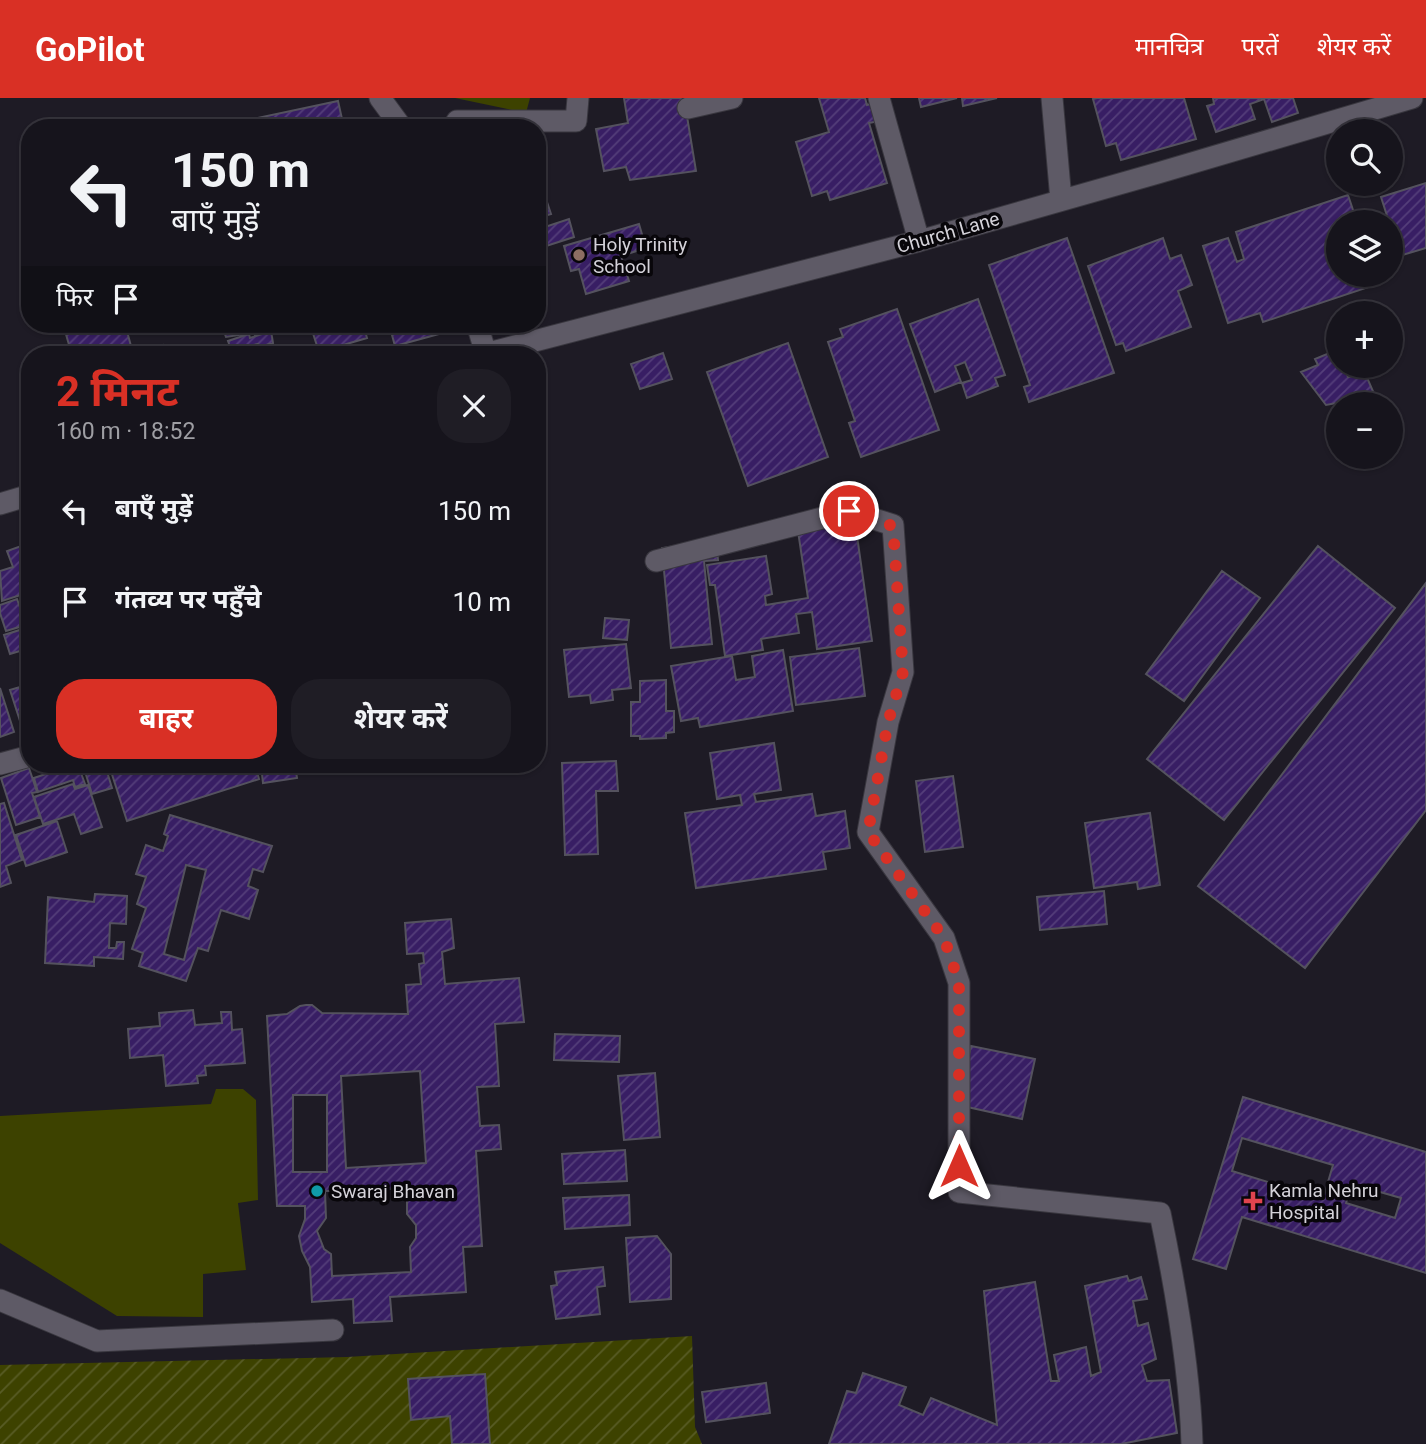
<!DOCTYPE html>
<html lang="hi">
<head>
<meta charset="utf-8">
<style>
  :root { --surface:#16141c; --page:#1f1d25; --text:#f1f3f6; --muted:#9e9ea3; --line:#35333b; --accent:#d93025 }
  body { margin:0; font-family:Roboto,"Noto Sans Devanagari",sans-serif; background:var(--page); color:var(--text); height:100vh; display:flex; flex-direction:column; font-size:26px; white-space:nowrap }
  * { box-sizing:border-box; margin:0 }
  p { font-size:23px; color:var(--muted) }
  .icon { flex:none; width:38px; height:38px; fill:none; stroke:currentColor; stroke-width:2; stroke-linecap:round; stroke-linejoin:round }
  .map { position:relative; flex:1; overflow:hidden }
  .sheet { position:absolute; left:21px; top:248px; width:525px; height:427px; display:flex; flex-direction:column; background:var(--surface); border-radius:28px; box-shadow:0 2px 5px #0004,0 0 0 2px var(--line) }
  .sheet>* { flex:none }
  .banner { position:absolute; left:21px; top:21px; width:525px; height:214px; border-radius:28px; box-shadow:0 2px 5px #0004,0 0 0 2px var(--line); background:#16141c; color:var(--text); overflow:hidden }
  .tools { position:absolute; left:1326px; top:21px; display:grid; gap:14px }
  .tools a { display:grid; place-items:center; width:77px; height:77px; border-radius:50%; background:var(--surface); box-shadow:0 2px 5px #0004,0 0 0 2px var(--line); font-size:35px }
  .pin { position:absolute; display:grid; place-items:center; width:60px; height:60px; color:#fff; margin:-30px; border:4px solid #fff; border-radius:50%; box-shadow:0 2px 7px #0007 }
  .me { position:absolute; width:77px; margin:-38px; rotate:0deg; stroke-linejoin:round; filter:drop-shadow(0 0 5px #0008) }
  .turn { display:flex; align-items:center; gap:24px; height:147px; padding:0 35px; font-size:32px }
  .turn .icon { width:91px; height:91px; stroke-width:2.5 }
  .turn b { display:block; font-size:49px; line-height:60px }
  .then { display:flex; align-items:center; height:66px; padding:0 35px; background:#0003; gap:14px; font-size:26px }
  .round { display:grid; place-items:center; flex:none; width:74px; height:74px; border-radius:28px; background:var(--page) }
  .head { display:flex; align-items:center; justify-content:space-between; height:119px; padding:0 35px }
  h1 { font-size:42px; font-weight:700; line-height:52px; color:var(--accent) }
  .action { display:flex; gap:14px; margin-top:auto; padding:14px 35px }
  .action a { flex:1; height:80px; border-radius:28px; background:var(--accent); color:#fff; font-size:28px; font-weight:700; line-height:80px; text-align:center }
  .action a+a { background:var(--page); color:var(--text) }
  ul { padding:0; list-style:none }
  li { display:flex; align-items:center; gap:21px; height:91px; padding:0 35px }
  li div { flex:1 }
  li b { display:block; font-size:26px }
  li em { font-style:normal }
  header { display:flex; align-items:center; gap:42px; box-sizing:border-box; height:98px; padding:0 35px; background:var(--accent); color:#fff }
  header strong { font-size:33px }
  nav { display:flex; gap:38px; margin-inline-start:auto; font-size:24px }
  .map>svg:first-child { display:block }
  .park { fill:#3d4200 }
  .garden { fill:url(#garden-furrows) }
  .building { fill:url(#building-hatch); stroke:#54525e; stroke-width:2; fill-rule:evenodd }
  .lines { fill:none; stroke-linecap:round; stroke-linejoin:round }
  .minor-casing { stroke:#39373f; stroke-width:23 }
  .minor { stroke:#5e5a66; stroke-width:21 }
  .route { stroke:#d93025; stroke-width:12; stroke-dasharray:0 21.6 }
  .education-dot { fill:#8d6e63; stroke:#08060a; stroke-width:2.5 }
  .culture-dot { fill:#0f9aa8; stroke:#08060a; stroke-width:2.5 }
  .health-dot { fill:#e0444e; stroke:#08060a; stroke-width:2.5 }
  .labels { text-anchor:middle; stroke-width:7; stroke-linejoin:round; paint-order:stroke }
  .street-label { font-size:19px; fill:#d4d2d9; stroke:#08060a }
  .poi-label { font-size:19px; fill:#d4d2d9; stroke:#08060a; text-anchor:start }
</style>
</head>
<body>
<header>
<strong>GoPilot</strong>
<nav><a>मानचित्र</a><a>परतें</a><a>शेयर करें</a></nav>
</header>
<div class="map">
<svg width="1426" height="1346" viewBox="0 0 1426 1346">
  <defs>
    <pattern id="garden-furrows" width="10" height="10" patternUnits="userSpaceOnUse" patternTransform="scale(1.75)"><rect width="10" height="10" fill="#3d4200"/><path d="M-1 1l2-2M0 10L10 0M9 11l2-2" fill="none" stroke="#585c25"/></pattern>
    <pattern id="building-hatch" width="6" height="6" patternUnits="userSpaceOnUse" patternTransform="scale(1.75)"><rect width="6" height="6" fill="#381e64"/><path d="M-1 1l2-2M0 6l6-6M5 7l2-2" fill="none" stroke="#543e7a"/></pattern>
  </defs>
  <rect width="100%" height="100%" fill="#1e1b25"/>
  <path class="park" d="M455 0H530L526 15Z
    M216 991H243L256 1002 258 1102 238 1105 246 1172 203 1176V1219L117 1218 0 1145V1018L211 1006Z"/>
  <path class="garden" d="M692 1238 695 1329 702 1346H0V1267L347 1259Z"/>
  <path class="building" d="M624 0H684L696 73 630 82 626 69 604 73 596 31 628 25Z
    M819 0H865L867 7 874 5 879 23 869 25 887 85 830 102 827 93 812 98 796 44 829 34Z
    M919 0H957L921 9Z
    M962 0H997L963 8Z
    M1097 0H1184L1196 41 1121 62 1116 45 1106 48 1093 1Z
    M1213 0H1293L1298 15 1272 24 1264 1 1250 6 1255 21 1216 34 1207 8 1214 6Z
    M338 3 344 30H210Z
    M537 74 551 116 537 120Z
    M1426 85V150L1399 158 1391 133V124H1389L1381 99Z
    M1348 97 1357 124H1339V177H1378L1381 185 1263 224 1260 215 1228 225 1203 148 1228 140 1237 164 1244 161 1236 134Z
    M569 121 574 139 543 149 537 135V124L539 131Z
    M639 126 646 150 621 158 629 183 586 196 579 171 571 173 564 148Z
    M1067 140 1114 275 1029 304 1024 289 1030 287 989 167Z
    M1163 140 1170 161 1181 157 1192 187 1178 193 1191 229 1126 253 1123 245 1116 247 1088 168Z
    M978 201 1005 277 995 280 998 288 967 300 962 285 972 282 965 264 955 268 961 284 935 294 910 226Z
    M897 211 939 332 861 359 849 325 855 323 828 244 843 239 840 231Z
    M63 226H125L131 248 97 257H72Z
    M221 226H266H264L266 234 255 237 252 230 253 233 245 236 226 239Z
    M284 226H292L294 229 279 234 277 228Z
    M310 226H363L367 240 319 254Z
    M389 226H467L468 228 395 248Z
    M271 233 273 245 259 249 258 246 253 247 255 255 247 257H233L228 243 249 236 250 240Z
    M788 245 828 359 748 388 707 274Z
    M163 247 167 257H132Z
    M198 248 201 257H181L180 254Z
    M1337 252 1339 268H1344L1348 279 1352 278 1348 268H1362L1375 298 1326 307 1301 274 1318 267 1315 261Z
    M663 255 672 281 640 291 631 266Z
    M855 424 872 543 817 551 812 514 796 516 799 535 761 541 763 552 725 558 715 487H710L707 467 766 458 772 496 765 498 766 507 808 500 798 433Z
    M716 442 718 462 704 463 712 546 671 550 662 450Z
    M30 445V494L2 503 0 473 13 469 7 453Z
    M1318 448 1395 510 1224 722 1147 661Z
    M1222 473 1260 500 1184 603 1146 576Z
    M1426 485V712L1305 870 1198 788Z
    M30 497V550L10 556 4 537 29 529 20 500Z
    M17 501 26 527 6 533 0 515V507Z
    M605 520 629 522 627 542 603 540Z
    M626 546 631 590 612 592 613 602 591 605 590 597 569 599 564 552Z
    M859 550 865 598 796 607 790 559Z
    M783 552 793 613 700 629 698 620 681 623 671 568 732 558 736 582 755 579 752 558Z
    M666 582V613H674V634L666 635V640L640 641V638H631V604H640V583Z
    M30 586V627L22 629 10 592Z
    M0 590 14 634 0 639Z
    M774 645 781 692 754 696 756 704 812 696 816 718 845 713 850 750 823 754 826 771 696 790 685 715 742 707 740 697 717 701 710 655Z
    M616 663 618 693H596L598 756 565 757 562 665Z
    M57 667H69L70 670 78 667 85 686 75 689 73 682 38 694 34 680 52 674 50 669Z
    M83 667H105L112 690 92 696Z
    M109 667H255L259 681 127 723Z
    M261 667H295L297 680 263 685Z
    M29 670 37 694 32 695 40 719 16 727 1 680Z
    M953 678 963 749 925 754 916 683Z
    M73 686 75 691 88 687 102 729 81 736 74 716 43 726 34 699Z
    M4 705 22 762 6 768 11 785 0 789V706Z
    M1150 715 1160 787 1138 791 1137 784 1094 790 1085 725Z
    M170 717 272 748 263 774 253 771 248 788 258 792 249 821 221 812 208 853 198 850 186 883 139 868 143 855 132 851 146 810 137 806 146 779 136 776 146 747 163 753 168 738 164 736ZM186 767 206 772 184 862 164 856Z
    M57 723 67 754 26 768 16 737Z
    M1104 793 1107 826 1040 832 1037 799Z
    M95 796 127 798 126 826 110 825 109 850H116L117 844H124L123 861 94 859V868L45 865 48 799 94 804Z
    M451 821 454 850 442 854 445 886 519 880 524 924 495 926 499 988 477 989 480 1028 499 1027 501 1051 476 1053 482 1148 463 1149 466 1194 390 1199 392 1223 354 1225 353 1201 312 1204 310 1169 302 1153 299 1138 305 1121V1108H277L267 918 287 916 300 908 306 907H312L322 915 408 916 406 887 421 886 419 866 424 865 423 855 407 856 405 825ZM420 973 426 1065 346 1070 341 978ZM293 997H327V1074H293ZM424 1090V1093H407V1116L416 1127V1140L410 1149 411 1174 332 1178 331 1156 324 1151 317 1133 326 1120 325 1093Z
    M193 912 195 927 222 925 221 914H231L232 932 242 931 245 965 205 968 206 977 197 978 198 985 166 988 163 957 130 960 128 931 160 928 159 915Z
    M555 936 620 938 619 964 554 962Z
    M971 948 1035 961 1022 1021 958 1007Z
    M655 975 660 1039 624 1042 618 978Z
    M1243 999 1426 1054V1175L1242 1119 1226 1171 1193 1161ZM1242 1040 1333 1067 1323 1101 1232 1073ZM1352 1086 1401 1100 1395 1120 1346 1105Z
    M625 1052 627 1083 564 1086 562 1056Z
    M629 1097 630 1127 565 1131 563 1100Z
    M657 1138 671 1156V1201L630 1204 626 1140Z
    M603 1169 605 1188 597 1189 600 1216 556 1221 551 1188 557 1187 555 1174Z
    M1127 1178 1129 1183 1141 1179 1147 1201 1133 1203 1138 1228 1148 1225 1156 1261 1142 1267 1147 1283 1169 1282 1177 1335 1121 1346H829L847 1293 856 1295 863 1275 906 1289 899 1307 923 1317 931 1300 997 1327 984 1193 1035 1184 1051 1283H1059L1054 1257 1086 1249 1091 1278 1101 1274 1085 1188Z
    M485 1276 490 1346H452L450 1318 411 1322 408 1281Z
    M766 1285 770 1315 706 1324 702 1294Z"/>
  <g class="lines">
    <g class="minor-casing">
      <path id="minor" d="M380 0 402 30
        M879 0 919 143
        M1052 0 1061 102
        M688 10 732 0
        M453 30 457 23H576L578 0
        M477 226 486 256
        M481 257 919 143 1158 75 1412 0
        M0 406 30 397
        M656 463 849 413 893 427 903 574 888 624 868 734 944 840 959 885V1094L1160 1115C1175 1187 1190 1272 1192 1346
        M0 666 30 658
        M0 1202 97 1243 333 1232"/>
    </g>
    <use href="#minor" class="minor"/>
  </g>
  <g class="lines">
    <path class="route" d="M849 413 893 428 903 574 888 624 868 734 944 840 959 885V1068"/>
  </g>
  <circle class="education-dot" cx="579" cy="157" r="7"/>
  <circle class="culture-dot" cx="317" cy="1093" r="7"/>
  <path class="health-dot" d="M1249.5 1092.5h7v7h7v7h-7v7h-7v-7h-7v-7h7z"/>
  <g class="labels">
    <g class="street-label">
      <text transform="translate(948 134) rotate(-16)" y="7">Church Lane</text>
    </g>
    <g class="poi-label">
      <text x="593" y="153">Holy Trinity<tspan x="593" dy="22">School</tspan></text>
      <text x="1269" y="1099">Kamla Nehru<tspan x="1269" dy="22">Hospital</tspan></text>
      <text x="331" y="1100">Swaraj Bhavan</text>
    </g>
  </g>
</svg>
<div class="tools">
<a><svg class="icon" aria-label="search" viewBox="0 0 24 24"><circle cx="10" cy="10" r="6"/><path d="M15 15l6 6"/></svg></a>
<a><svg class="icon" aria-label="layers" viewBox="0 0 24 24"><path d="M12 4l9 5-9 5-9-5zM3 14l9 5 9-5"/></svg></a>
<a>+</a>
<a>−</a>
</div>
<div class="pin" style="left:849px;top:413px;background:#d93025"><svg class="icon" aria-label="arrive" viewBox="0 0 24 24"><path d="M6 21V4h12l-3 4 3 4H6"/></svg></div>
<svg class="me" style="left:959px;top:1068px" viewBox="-20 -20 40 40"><path d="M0-17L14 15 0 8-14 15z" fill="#d93025" stroke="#fff" stroke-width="4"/></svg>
<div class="banner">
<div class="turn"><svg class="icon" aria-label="left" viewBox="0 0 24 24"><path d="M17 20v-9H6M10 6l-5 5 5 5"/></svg><div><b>150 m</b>बाएँ मुड़ें</div></div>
<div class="then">फिर<svg class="icon" aria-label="arrive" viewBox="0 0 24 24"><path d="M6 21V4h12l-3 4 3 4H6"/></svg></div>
</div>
<section class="sheet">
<div class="head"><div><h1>2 मिनट</h1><p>160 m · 18:52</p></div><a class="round"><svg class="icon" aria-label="close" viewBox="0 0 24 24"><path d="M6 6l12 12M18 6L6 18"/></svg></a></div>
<ul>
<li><svg class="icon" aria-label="left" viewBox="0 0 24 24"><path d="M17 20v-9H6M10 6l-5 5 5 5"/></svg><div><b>बाएँ मुड़ें</b></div><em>150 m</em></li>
<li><svg class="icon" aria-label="arrive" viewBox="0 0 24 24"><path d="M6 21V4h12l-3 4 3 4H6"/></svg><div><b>गंतव्य पर पहुँचे</b></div><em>10 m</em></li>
</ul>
<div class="action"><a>बाहर</a><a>शेयर करें</a></div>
</section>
</div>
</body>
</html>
